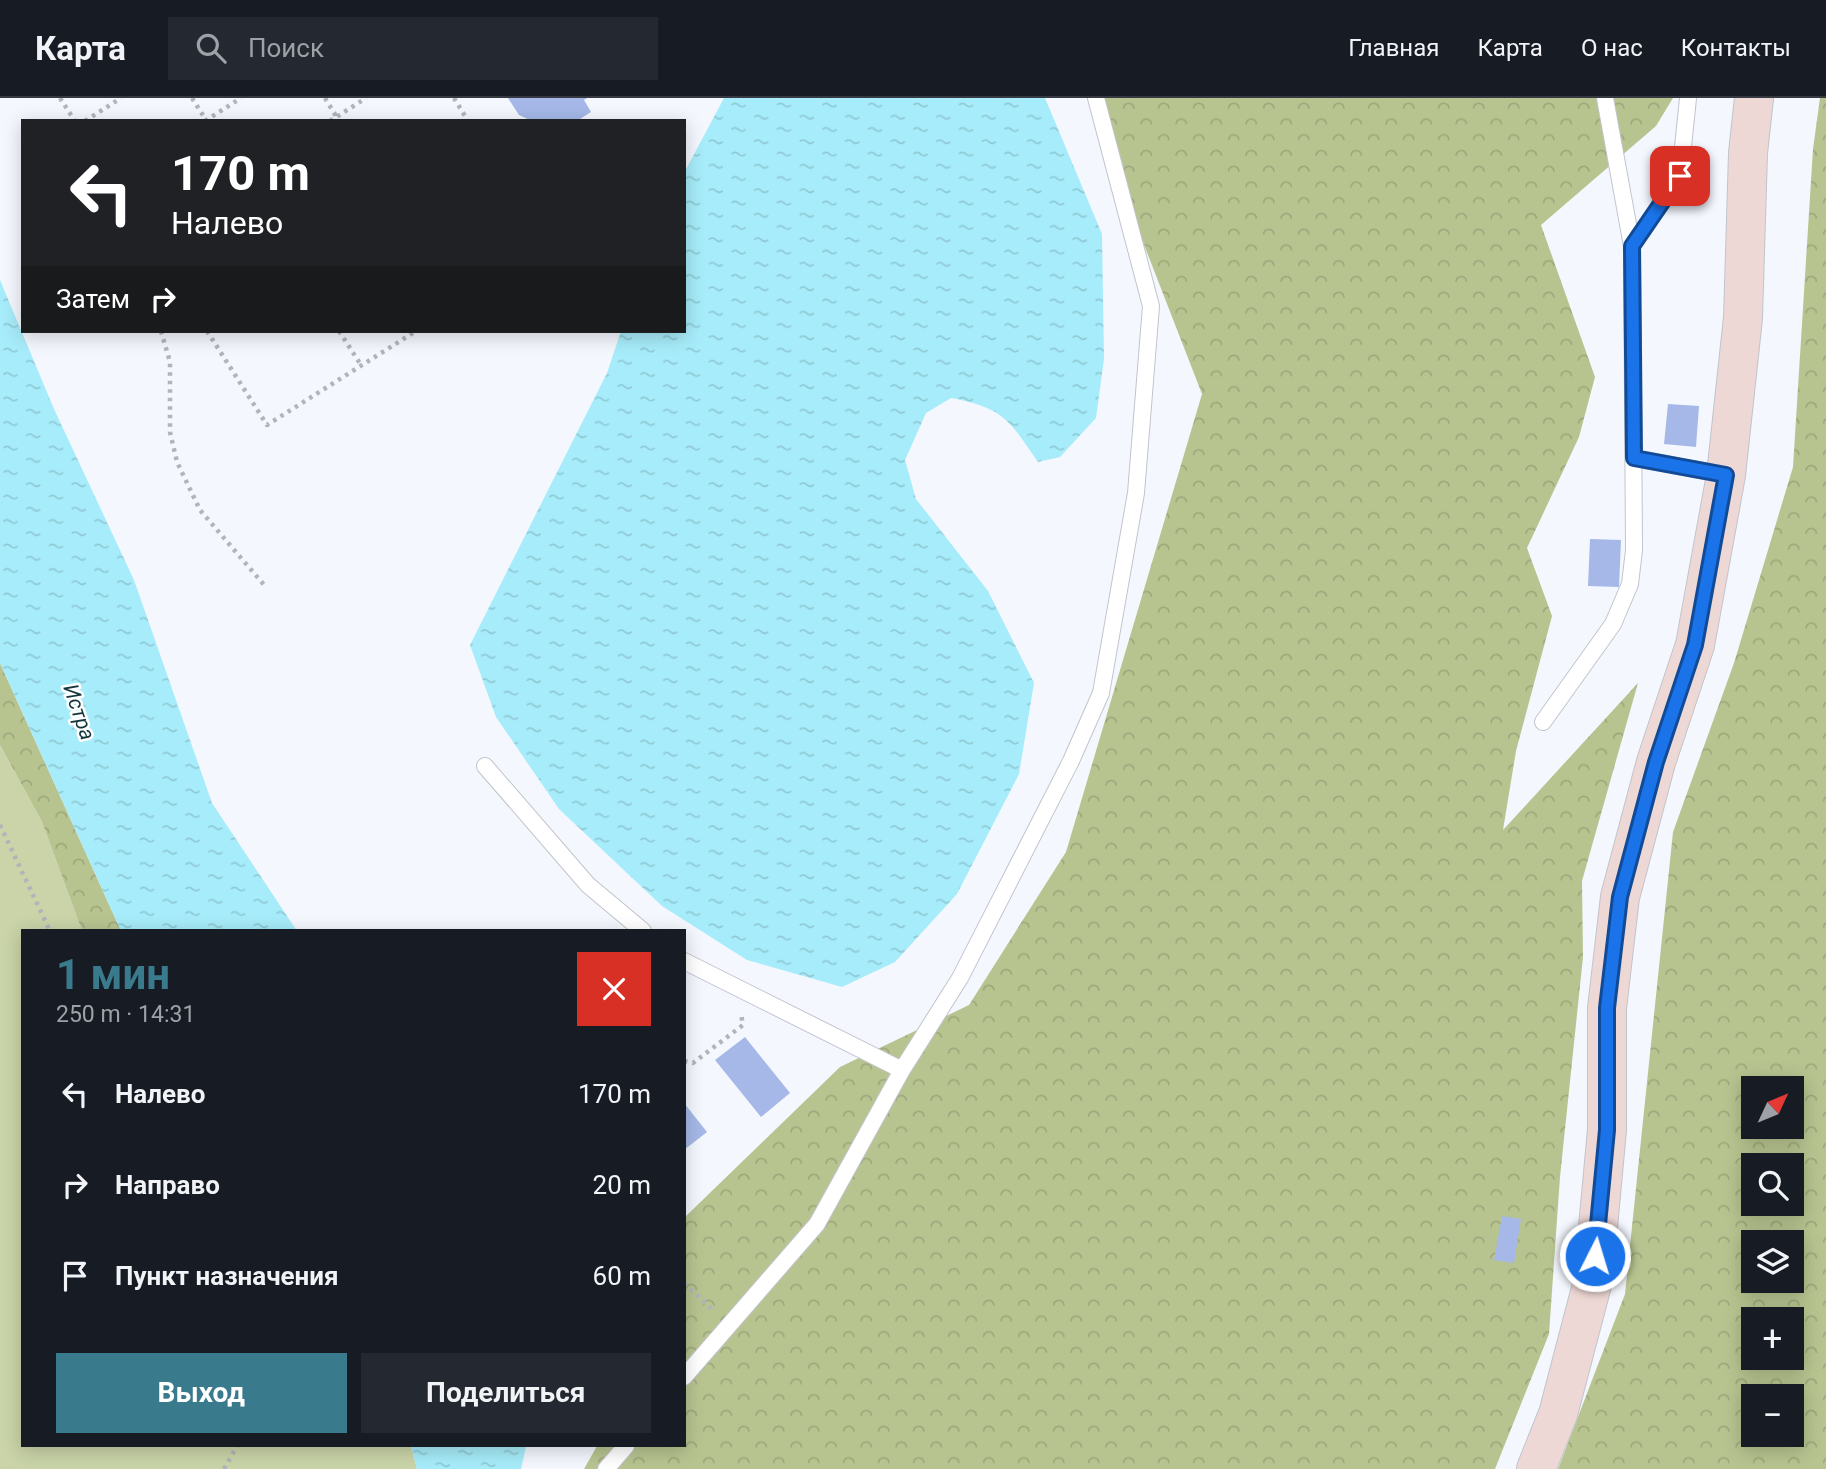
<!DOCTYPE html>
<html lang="ru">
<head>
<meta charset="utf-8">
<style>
  :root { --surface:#171b24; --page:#242831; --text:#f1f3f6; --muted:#9ea1a6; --line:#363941; --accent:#397a8c }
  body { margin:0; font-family:Roboto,sans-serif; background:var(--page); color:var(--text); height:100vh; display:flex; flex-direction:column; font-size:26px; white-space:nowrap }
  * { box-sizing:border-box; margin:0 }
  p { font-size:23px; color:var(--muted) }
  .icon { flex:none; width:38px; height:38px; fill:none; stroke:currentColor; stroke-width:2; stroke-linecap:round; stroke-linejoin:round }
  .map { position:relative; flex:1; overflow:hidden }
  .panel { position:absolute; left:21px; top:831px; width:665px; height:518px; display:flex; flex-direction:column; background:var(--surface); border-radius:0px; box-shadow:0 4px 18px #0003 }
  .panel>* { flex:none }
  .banner { position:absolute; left:21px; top:21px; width:665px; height:214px; border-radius:0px; box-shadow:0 4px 18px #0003; background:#202124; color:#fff; overflow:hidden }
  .needle { width:46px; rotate:46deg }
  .buttons { position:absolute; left:1741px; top:978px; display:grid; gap:14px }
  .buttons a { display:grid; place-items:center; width:63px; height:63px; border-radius:0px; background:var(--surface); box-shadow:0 4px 18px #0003; font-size:35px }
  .pin { position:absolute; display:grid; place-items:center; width:60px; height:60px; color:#fff; margin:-30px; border-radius:14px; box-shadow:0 4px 10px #0006 }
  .me { position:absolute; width:77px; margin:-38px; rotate:5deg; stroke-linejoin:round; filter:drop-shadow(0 0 5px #0008) }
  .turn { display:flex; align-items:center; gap:24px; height:147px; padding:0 35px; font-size:32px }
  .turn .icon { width:91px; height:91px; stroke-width:2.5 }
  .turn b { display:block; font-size:49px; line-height:60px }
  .then { display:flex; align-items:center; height:66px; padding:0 35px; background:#0003; gap:14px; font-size:26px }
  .round { display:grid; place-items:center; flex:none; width:74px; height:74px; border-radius:0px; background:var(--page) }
  .head { display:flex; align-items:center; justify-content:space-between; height:119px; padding:0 35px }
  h1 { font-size:42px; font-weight:700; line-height:52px; color:var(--accent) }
  .action { display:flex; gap:14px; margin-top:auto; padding:14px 35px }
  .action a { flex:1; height:80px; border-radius:0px; background:var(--accent); color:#fff; font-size:28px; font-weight:700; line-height:80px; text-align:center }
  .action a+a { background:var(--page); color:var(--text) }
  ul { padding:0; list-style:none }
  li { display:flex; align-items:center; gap:21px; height:91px; padding:0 35px }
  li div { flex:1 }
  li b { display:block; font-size:26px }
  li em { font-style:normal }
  header { display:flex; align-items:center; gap:42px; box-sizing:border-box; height:98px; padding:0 35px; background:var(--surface); border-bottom:2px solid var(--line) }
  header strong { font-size:33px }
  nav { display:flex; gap:38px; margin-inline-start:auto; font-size:24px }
  .search { width:490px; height:63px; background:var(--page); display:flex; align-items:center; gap:18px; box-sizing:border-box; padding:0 24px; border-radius:0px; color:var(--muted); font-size:26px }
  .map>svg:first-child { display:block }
  .green { fill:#cad4a8 }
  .forest { fill:url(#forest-crowns); fill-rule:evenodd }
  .water { fill:url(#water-ripples) }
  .building { fill:#a5b8e7 }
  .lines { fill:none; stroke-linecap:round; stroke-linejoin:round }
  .service-casing { stroke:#c1c4cb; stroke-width:18 }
  .secondary-casing { stroke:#c1c4cb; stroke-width:40 }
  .path { stroke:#b1b4b9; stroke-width:4.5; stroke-dasharray:3.5 5; stroke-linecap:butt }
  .service { stroke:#fff; stroke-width:16 }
  .secondary { stroke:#eed8d5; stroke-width:38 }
  .route-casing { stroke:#114b97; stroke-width:18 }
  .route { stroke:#1a73e8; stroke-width:12 }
  .labels { text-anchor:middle; stroke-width:5; stroke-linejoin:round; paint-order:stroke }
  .water-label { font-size:21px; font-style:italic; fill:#13353b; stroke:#fff }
</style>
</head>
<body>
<header>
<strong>Карта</strong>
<div class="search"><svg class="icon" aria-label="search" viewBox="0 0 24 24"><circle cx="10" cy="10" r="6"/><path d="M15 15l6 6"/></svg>Поиск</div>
<nav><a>Главная</a><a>Карта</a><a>О нас</a><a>Контакты</a></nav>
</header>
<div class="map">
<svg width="1826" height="1371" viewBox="0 0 1826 1371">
  <defs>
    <pattern id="forest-crowns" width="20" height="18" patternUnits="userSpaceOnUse" patternTransform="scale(1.75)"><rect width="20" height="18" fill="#b8c490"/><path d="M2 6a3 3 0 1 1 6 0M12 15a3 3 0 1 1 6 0" fill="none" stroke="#9ea87c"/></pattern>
    <pattern id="water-ripples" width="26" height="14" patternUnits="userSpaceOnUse" patternTransform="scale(1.75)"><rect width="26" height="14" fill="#a7ecfa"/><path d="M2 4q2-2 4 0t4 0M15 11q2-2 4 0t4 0" fill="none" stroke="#8fcad6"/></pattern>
  </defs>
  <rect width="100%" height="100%" fill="#f4f7fe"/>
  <path class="green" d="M0 647 42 724 82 833H23V1348H411L417 1371H0Z"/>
  <path class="forest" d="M1087 0H1673L1656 28 1541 127 1595 279 1579 339 1527 450 1552 518 1516 653 1503 732 1638 585 1582 783 1583 859 1560 1079 1549 1236 1495 1371H584L597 1348H684V1120L840 969 969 907 1066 754 1202 296Z
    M1820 0H1826V1371H1558L1625 1196 1673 734 1734 565 1793 369 1813 51ZM1754 990H1792V1029H1754ZM1754 1068H1792V1106H1754ZM1754 1144H1792V1183H1754ZM1754 1222H1792V1260H1754ZM1754 1298H1792V1337H1754Z
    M0 565 121 833H82L42 724 0 647Z"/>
  <path class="water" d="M724 0H1045L1102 136 1104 261 1096 320 1060 359 1038 364C1009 322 1004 310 951 300L926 315 905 362 916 401 988 493 1034 585 1019 676 957 796 895 864 842 889 747 862 662 808 559 711 496 619 470 547 607 275 621 233H684V75Z
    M0 182 54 311 134 482 212 705 297 833H121L0 565Z
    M411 1348H526V1349L521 1371H417Z"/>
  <path class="building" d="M508 0H587L584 2 591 14 577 23H532L519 17Z
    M1668 306 1699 308 1696 349 1664 346Z
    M1590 441 1621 442 1619 489 1588 488Z
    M745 939 790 995 761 1019 715 962Z
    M684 1005 707 1034 684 1052Z
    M1502 1118 1521 1121 1514 1165 1494 1162Z"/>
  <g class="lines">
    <g class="service-casing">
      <path id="service" d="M1632 148 1680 78 1688 0
        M1634 360 1726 377
        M1543 624 1613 526 1630 486 1634 452 1632 148 1605 0
        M485 668 588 787 643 833
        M684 863 902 972
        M684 1279 817 1126 902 972 960 880 1071 663 1101 595 1136 395 1151 208 1096 0
        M606 1371 626 1348"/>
    </g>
    <g class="secondary-casing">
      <path id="secondary" d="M1536 1371 1558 1316 1593 1183 1607 1032V910L1620 799 1656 664 1695 547 1726 377 1743 220 1748 55 1754 0"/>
    </g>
    <path class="path" d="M60 0 75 23
      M192 0 206 22
      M325 0 339 23
      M454 0 468 23
      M85 23 121 0
      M205 23 241 0
      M330 23 366 0
      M161 233 170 264V334L177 364 200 412 265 488
      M207 233 267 327 416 233
      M339 233 361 267
      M0 727 50 833
      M684 963 693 965 743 927 741 916
      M684 1185 714 1213
      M224 1371 237 1348"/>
    <use href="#service" class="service"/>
    <use href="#secondary" class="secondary"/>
  </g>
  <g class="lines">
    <g class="route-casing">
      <path id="route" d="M1595 1158 1607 1032V910L1620 799 1656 664 1695 547 1726 377 1634 360 1632 148 1680 78"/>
    </g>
    <use href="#route" class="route"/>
  </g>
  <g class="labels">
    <g class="water-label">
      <text transform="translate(79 614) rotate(71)" y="7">Истра</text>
    </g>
  </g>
</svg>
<div class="buttons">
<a><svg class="needle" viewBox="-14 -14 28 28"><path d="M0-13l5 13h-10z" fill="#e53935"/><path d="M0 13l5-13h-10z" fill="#9ea1a6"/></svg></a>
<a><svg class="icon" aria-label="search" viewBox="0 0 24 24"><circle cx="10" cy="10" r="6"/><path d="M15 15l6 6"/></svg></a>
<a><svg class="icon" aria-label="layers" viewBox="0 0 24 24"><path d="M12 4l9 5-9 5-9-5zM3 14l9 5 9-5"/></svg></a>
<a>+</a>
<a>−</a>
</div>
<div class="pin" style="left:1680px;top:78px;background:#d93025"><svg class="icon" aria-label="arrive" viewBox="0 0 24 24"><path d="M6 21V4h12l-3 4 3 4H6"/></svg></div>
<svg class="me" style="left:1595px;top:1158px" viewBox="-20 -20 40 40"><circle r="17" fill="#1a73e8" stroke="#fff" stroke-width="3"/><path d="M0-11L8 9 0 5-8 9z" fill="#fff"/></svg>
<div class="banner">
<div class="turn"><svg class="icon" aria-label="left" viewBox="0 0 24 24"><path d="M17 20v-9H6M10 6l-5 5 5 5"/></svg><div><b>170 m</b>Налево</div></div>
<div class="then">Затем<svg class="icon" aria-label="right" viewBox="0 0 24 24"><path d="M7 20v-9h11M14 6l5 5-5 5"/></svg></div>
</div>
<section class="panel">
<div class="head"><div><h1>1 мин</h1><p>250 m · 14:31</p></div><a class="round" style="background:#d93025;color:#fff"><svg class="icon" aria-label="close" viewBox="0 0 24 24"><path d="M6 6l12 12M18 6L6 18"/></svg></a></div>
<ul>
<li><svg class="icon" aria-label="left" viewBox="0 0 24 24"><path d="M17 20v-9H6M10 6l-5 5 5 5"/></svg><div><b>Налево</b></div><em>170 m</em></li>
<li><svg class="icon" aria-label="right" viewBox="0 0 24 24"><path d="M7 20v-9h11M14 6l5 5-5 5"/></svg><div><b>Направо</b></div><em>20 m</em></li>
<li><svg class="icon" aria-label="arrive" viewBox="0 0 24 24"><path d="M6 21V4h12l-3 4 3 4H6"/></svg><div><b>Пункт назначения</b></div><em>60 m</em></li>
</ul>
<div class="action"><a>Выход</a><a>Поделиться</a></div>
</section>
</div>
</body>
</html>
